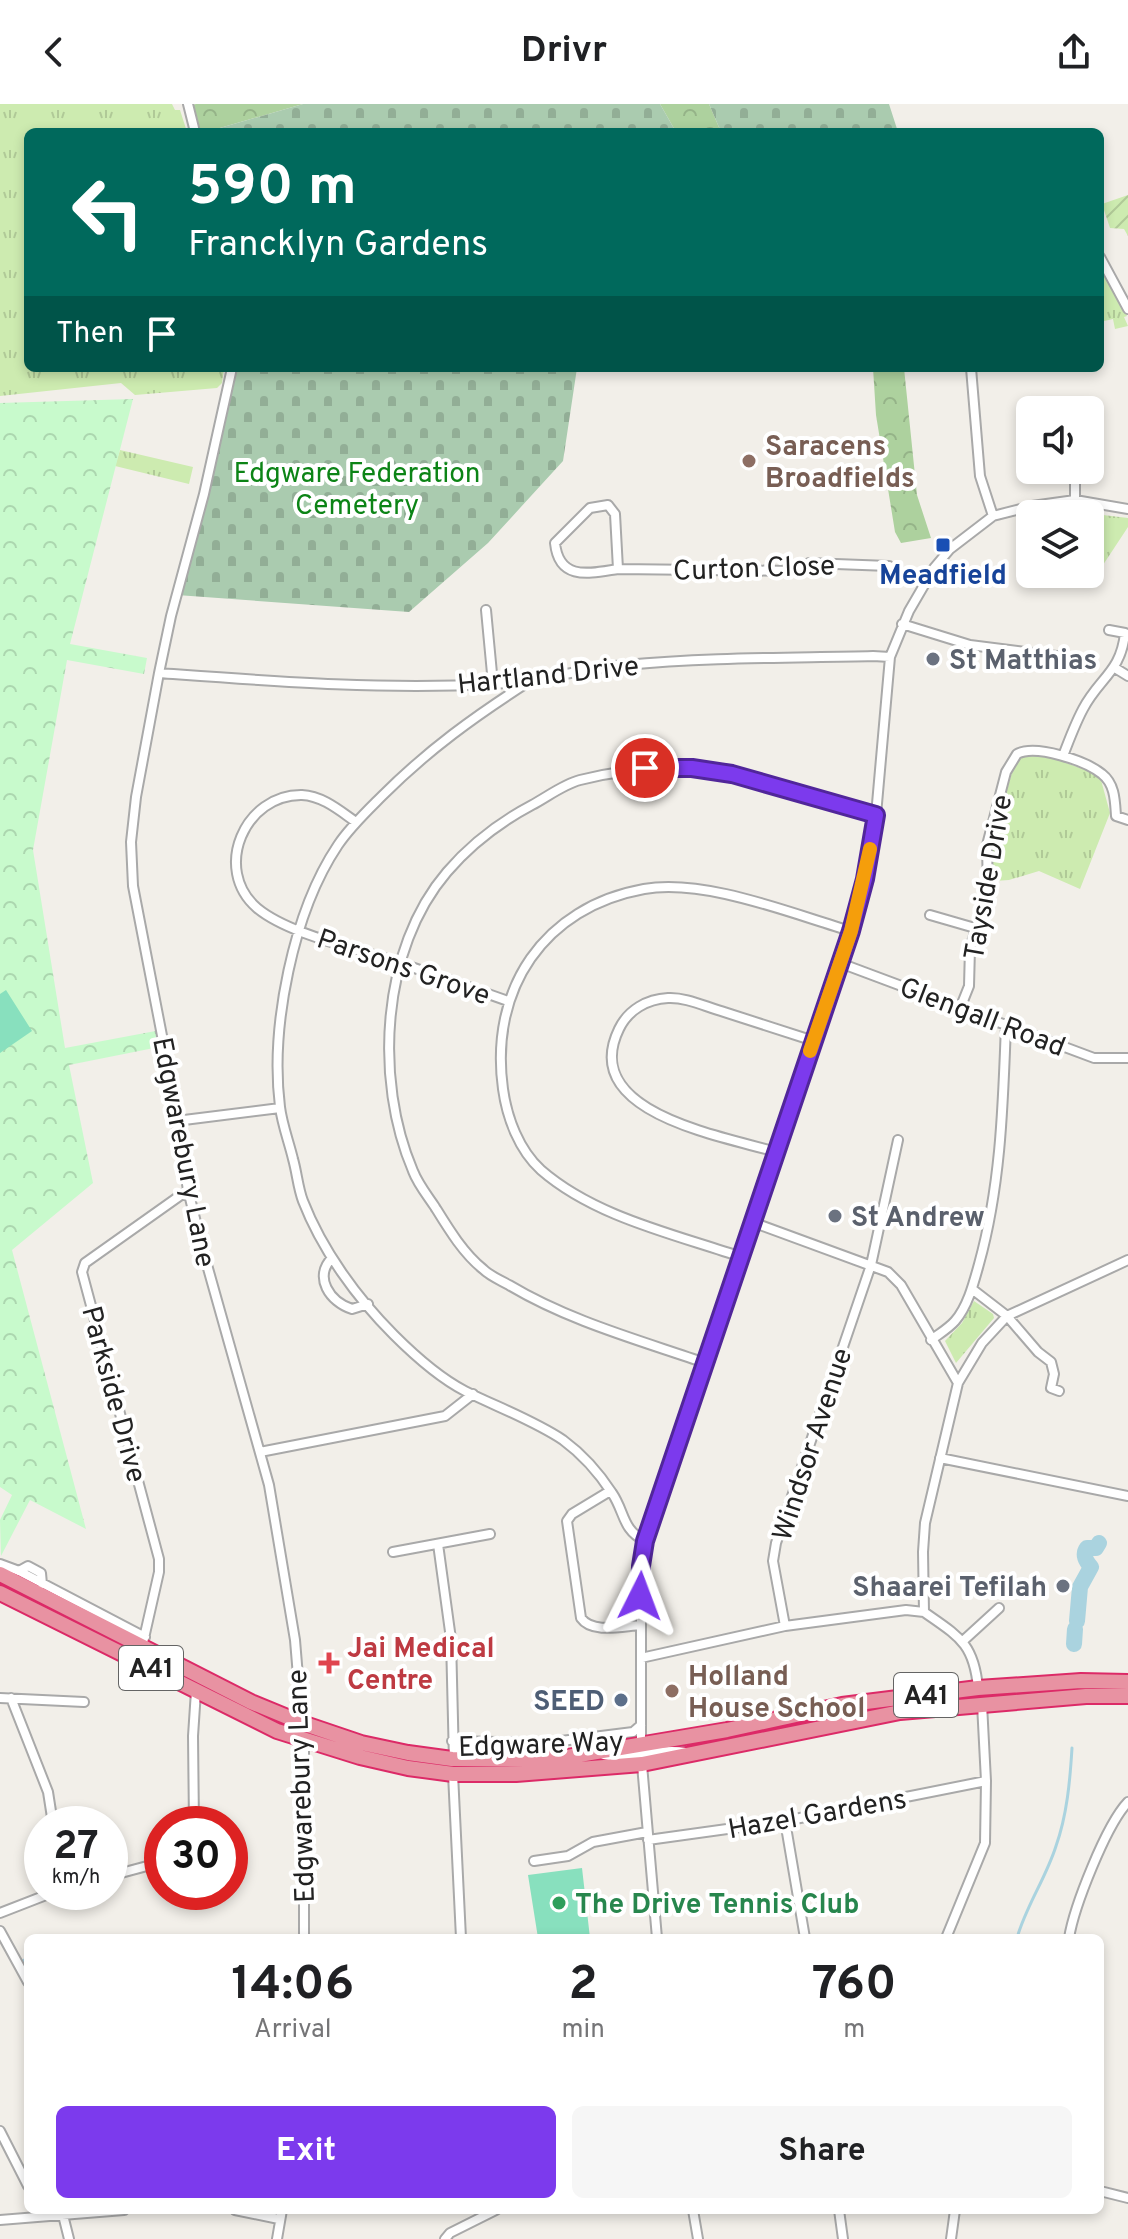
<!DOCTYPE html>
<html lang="en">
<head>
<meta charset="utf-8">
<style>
  :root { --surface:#fff; --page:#f6f6f6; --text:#202124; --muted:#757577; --accent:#7c3aed }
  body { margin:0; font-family:Overpass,sans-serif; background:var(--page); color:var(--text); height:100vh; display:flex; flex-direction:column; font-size:30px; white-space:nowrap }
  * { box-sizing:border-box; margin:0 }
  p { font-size:26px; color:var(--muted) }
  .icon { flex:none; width:44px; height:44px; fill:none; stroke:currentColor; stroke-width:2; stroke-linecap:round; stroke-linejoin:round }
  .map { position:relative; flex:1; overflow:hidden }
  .drawer { position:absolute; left:24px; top:1830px; width:1080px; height:280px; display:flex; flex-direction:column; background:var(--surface); border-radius:12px; box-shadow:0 4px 12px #0003 }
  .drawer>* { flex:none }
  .banner { position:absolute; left:24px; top:24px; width:1080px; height:244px; border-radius:12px; box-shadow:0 4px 12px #0003; background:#00695c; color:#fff; overflow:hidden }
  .buttons { position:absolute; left:1016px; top:292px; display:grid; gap:16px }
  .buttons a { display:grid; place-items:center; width:88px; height:88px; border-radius:12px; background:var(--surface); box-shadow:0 4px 12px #0003; font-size:40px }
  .speed { position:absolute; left:24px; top:1702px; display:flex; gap:16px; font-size:40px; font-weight:700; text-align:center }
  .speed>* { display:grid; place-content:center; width:104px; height:104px; border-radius:50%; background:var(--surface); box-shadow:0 4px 12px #0003; line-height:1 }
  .speed small { font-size:20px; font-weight:400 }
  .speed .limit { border:12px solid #d22; background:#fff; color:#111 }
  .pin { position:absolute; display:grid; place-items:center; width:68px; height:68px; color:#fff; margin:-34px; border:4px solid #fff; border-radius:50%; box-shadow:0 2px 8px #0007 }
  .me { position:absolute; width:88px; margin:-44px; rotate:3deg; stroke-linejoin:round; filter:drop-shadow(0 0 6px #0008) }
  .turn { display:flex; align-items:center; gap:28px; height:168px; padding:0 32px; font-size:36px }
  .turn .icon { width:104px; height:104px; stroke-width:2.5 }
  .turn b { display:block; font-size:56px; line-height:68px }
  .then { display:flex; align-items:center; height:76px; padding:0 32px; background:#0003; gap:16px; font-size:30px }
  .eta { display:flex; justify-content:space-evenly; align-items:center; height:136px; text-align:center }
  .eta b { font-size:48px; font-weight:700; line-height:56px }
  .cta { display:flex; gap:16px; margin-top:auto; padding:16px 32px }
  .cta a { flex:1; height:92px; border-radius:12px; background:var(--accent); color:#fff; font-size:32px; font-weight:700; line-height:92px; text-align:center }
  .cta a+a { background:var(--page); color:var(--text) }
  header { display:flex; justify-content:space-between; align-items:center; height:104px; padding:0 32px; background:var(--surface); font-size:36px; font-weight:700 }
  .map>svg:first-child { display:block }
  .grass { fill:url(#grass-tufts) }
  .forest { fill:url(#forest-crowns) }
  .cemetery { fill:url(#cemetery-stones) }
  .park { fill:url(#park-crowns) }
  .garden { fill:url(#garden-furrows) }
  .pitch { fill:#88e0be }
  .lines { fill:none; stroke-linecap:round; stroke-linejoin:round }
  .stream { stroke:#aad3df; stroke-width:3 }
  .river { stroke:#aad3df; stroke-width:16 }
  .street-casing { stroke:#a9a9a9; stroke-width:12 }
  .highway-casing { stroke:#dc2a67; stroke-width:18 }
  .street { stroke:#fff; stroke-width:8 }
  .highway { stroke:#e892a2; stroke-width:14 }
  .route-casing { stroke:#51269a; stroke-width:20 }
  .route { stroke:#7c3aed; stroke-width:14 }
  .slow { stroke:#f59e0b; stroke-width:14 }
  .education-dot { fill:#8d6e63; stroke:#fff; stroke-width:3 }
  .transit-dot { fill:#1a4fb4; stroke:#fff; stroke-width:3 }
  .worship-dot { fill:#6b7280; stroke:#fff; stroke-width:3 }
  .health-dot { fill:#e0444e; stroke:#fff; stroke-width:3 }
  .service-dot { fill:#5c6f8a; stroke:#fff; stroke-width:3 }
  .leisure-dot { fill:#2e9e5b; stroke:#fff; stroke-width:3 }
  .labels { text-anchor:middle; stroke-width:8; stroke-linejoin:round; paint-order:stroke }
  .shield { fill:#fff; stroke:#646464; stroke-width:2 }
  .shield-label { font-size:26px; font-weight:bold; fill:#222 }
  .education-label { font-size:28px; font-weight:bold; fill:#785e54; stroke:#fff; text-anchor:start }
  .park-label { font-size:28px; fill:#0c8416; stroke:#fff }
  .street-label { font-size:28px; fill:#222; stroke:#fff }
  .transit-label { font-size:28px; font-weight:bold; fill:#164399; stroke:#fff }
  .worship-label { font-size:28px; font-weight:bold; fill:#5b616d; stroke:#fff; text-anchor:start }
  .health-label { font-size:28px; font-weight:bold; fill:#be3a42; stroke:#fff; text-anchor:start }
  .service-label { font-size:28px; font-weight:bold; fill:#4e5e75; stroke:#fff; text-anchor:end }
  .leisure-label { font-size:28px; font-weight:bold; fill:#27864d; stroke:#fff; text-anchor:start }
</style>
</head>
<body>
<header><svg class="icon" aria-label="back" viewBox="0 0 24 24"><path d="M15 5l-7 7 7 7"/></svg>Drivr<svg class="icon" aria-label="share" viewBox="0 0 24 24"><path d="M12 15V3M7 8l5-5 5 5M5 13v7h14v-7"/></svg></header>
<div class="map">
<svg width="1128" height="2135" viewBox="0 0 1128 2135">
  <defs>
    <pattern id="grass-tufts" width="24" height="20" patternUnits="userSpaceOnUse" patternTransform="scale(2)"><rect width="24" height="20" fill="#cdebb0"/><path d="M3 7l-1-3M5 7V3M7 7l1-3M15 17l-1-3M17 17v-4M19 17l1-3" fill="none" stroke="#b0c997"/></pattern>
    <pattern id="forest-crowns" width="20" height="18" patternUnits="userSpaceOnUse" patternTransform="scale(2)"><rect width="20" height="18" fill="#add19e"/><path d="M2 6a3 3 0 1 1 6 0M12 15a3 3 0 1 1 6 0" fill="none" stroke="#95b388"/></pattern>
    <pattern id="cemetery-stones" width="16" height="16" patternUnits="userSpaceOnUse" patternTransform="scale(2)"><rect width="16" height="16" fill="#aacbaf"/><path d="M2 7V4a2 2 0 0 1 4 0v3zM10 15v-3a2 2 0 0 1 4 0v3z" fill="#92ae96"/></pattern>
    <pattern id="park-crowns" width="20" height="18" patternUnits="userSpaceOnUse" patternTransform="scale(2)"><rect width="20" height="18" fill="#c8facc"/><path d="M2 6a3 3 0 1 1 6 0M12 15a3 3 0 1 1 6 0" fill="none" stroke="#acd6af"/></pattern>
    <pattern id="garden-furrows" width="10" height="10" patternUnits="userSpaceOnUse" patternTransform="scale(2)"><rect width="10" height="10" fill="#cdebb0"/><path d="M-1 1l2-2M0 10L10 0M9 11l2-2" fill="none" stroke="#b0c997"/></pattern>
  </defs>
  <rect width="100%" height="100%" fill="#f2efe9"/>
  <path class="grass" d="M0 0H172L175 6H180L187 28H28V264H224L222 279 217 284 135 291 121 279 0 292Z
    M1102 162 1127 212 1124 213 1128 222 1115 225 1113 215 1100 218V211L1104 210Z
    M120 346 193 363 189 380 115 362Z
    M1054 408H1078L1128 414V423L1099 467 1090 461V410H1042Z
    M1027 649 1042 650 1091 668 1101 676 1110 709 1080 785 1039 767 1009 776 995 777 991 744 1015 657Z
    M974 1197 993 1210 994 1214 956 1259 945 1237 962 1219Z"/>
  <path class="forest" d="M196 0H303L206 28H195L188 2Z
    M660 0H709L721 28H676Z
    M873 264H904L917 391 931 434 901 439 895 428 876 311Z"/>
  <path class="cemetery" d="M303 0H660L676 28H206Z
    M709 0H889L898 28H721Z
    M232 264H577L563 357 488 439 409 508 177 491Z"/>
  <path class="park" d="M133 295 70 540 147 554 144 570 67 556 33 746 65 944 161 926 164 942 69 961 93 1079 12 1146 86 1425 30 1396 1 1452 0 1416 12 1391 0 1383V299Z"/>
  <path class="garden" d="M1128 91V132L1124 125 1110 124 1102 100Z"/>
  <path class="pitch" d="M6 886 32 927 0 949V890Z
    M582 1764 590 1834H538L528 1771Z"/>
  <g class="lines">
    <path class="stream" d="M1017 1834C1026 1802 1046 1774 1056 1742 1067 1711 1070 1677 1072 1644"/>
    <path class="river" d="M1077 1517 1080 1483 1091 1463C1086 1457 1082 1451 1087 1444H1096L1099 1439
      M1074 1540 1075 1525
      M27 1862H28"/>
    <g class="street-casing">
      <path id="street" d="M188 0 195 28
        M1100 153 1128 205
        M232 264 204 390 171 512 159 569 136 693 131 738 133 782 164 942 188 1086 202 1143 269 1381 295 1536 302 1621
        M971 264 980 372 993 412
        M1075 366V396
        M618 465C591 469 559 478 555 439L590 404 608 401 615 410 618 465 796 467 809 459 889 462
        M486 506 493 580
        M902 520 970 541 1064 553
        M1115 564 1128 572
        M159 569C270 577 381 586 492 580 537 578 580 565 625 561 707 553 791 554 873 552L890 553
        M530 577C475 612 428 646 382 692 367 707 350 723 338 741 293 808 270 923 280 1003 282 1020 289 1038 293 1055 297 1069 298 1084 303 1097 322 1146 357 1194 394 1231 414 1251 440 1274 465 1287 497 1303 533 1316 563 1336 582 1350 599 1369 612 1389 625 1408 622 1426 645 1437
        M1063 652C1069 636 1075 620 1083 605 1099 574 1121 568 1125 529L1109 526
        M356 718C340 707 323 692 302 691 245 690 212 765 257 804 287 829 350 843 387 855 428 868 468 883 508 897
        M930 811 975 824
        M840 859 1094 954H1128
        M961 902 969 882 970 844 988 789 987 741 1006 668 1017 650C1036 640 1086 657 1102 670 1115 680 1115 697 1116 712L1128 716
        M176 1017 280 1004
        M776 1048C723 1032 578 1009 619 925 628 906 647 895 668 894 685 893 704 902 721 907 752 917 783 927 814 937
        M752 1118 888 1168 901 1181 958 1279 925 1419 923 1448 924 1508
        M741 1153C674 1130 595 1113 541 1066 519 1046 507 1014 503 985 489 885 544 803 644 785 705 774 792 810 851 827
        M332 1154C313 1173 330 1198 352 1205L368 1200
        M931 1236C939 1230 949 1224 955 1217 968 1202 974 1178 979 1160 1001 1081 1003 1001 1006 920
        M705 1259C639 1236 569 1217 509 1181 500 1176 490 1172 483 1165 463 1149 448 1124 435 1103 427 1091 418 1080 413 1067 374 976 381 845 447 768 471 740 500 718 532 701 547 693 564 680 580 676 690 647 772 682 876 711
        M958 1279 982 1239 1007 1212 972 1185
        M1059 1287 1051 1284 1054 1270 1051 1258 1038 1248 1007 1212 1128 1156
        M260 1348 445 1312 473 1290
        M940 1354 1128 1392
        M610 1387 572 1410 567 1417 581 1514C592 1530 623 1522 640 1521
        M438 1440 451 1535 454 1657
        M393 1448 490 1430
        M0 1460 19 1467 145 1533
        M19 1467 28 1462 41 1469 42 1480
        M924 1508C958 1532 974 1539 978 1584
        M785 1522 773 1457 776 1439 871 1161 898 1036
        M964 1536 999 1504
        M142 1543 159 1468V1455L82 1168 85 1159 188 1086
        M641 1554 785 1522 906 1506 924 1508
        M0 1594 84 1598
        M11 1594 48 1688 53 1720
        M304 1635V1834
        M452 1637 545 1639 633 1628 641 1621
        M604 1651C630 1657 658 1643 685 1648
        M453 1670 461 1834
        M785 1717 805 1834
        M194 1720 193 1632 196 1587
        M648 1736 785 1717 986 1677
        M534 1757 568 1752 593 1738 647 1728
        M110 1772 162 1758
        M0 1809 54 1788
        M0 1827 28 1878
        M657 1834 641 1649V1462L645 1437 851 827 865 775 876 711 890 553 909 507 934 464 950 445 993 412 1032 402 1075 396 1128 405
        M946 1834 985 1739 986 1677 982 1600
        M1069 1834C1074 1803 1106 1721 1128 1698
        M0 2027 28 2082
        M1100 2087 1128 2094
        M235 2106 279 2115
        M693 2106 698 2135
        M839 2106 843 2135
        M63 2111 69 2135
        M0 2116 124 2106
        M277 2135 282 2106
        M445 2135 450 2129 496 2106
        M951 2135 955 2106"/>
    </g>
    <g class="highway-casing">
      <path id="highway" d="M0 1470 251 1598 302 1619 361 1639 408 1649 452 1655 524 1656 567 1653 727 1626 842 1601 978 1584 1081 1577 1128 1578
        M0 1489 277 1627 360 1653 408 1664 453 1670H516L642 1660 900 1608 1086 1592H1128"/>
    </g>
    <use href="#street" class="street"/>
    <use href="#highway" class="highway"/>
  </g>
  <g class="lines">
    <g class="route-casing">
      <path id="route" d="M640 1492 641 1462 645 1437 851 827 865 775 876 711 732 670 692 664H645"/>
    </g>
    <use href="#route" class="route"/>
    <path class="slow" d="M810 947 851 827 870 745"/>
  </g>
  <g class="education-dot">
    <circle cx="749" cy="357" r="8"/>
    <circle cx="672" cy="1587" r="8"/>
  </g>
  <rect class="transit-dot" x="935" y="433" width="16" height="16" rx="4"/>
  <g class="worship-dot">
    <circle cx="933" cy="555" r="8"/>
    <circle cx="835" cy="1112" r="8"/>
    <circle cx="1063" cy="1482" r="8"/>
  </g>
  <path class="health-dot" d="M325 1547h8v8h8v8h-8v8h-8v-8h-8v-8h8z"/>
  <circle class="service-dot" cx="621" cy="1596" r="8"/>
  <circle class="leisure-dot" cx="559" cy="1799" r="8"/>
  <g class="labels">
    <g class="shield">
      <rect x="119" y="1542" width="64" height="44" rx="6"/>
      <rect x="894" y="1569" width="64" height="44" rx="6"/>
    </g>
    <g class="shield-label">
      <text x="151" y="1573">A41</text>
      <text x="926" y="1600">A41</text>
    </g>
    <g class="education-label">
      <text x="765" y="351">Saracens<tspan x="765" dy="32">Broadfields</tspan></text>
      <text x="688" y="1581">Holland<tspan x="688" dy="32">House School</tspan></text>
    </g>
    <g class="park-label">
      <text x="357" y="378">Edgware Federation<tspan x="357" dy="32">Cemetery</tspan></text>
    </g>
    <g class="street-label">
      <text transform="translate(754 463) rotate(-2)" y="10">Curton Close</text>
      <text transform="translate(548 570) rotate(-6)" y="10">Hartland Drive</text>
      <text transform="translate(987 773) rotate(-80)" y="10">Tayside Drive</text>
      <text transform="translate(404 862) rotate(19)" y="10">Parsons Grove</text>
      <text transform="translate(983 912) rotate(21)" y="10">Glengall Road</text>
      <text transform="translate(185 1048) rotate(79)" y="10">Edgwarebury Lane</text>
      <text transform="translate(115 1290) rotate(75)" y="10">Parkside Drive</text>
      <text transform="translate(811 1340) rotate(-72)" y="10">Windsor Avenue</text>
      <text transform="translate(541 1639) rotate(-2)" y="10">Edgware Way</text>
      <text transform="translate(300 1682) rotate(-92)" y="10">Edgwarebury Lane</text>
      <text transform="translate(817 1709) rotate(-10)" y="10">Hazel Gardens</text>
    </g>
    <g class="transit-label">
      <text x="943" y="480">Meadfield</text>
    </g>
    <g class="worship-label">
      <text x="949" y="565">St Matthias</text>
      <text x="851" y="1122">St Andrew</text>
      <text x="1047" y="1492" text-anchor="end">Shaarei Tefilah</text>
    </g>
    <g class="health-label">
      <text x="347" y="1553">Jai Medical<tspan x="347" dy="32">Centre</tspan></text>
    </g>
    <g class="service-label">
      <text x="605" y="1606">SEED</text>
    </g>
    <g class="leisure-label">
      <text x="575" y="1809">The Drive Tennis Club</text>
    </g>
  </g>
</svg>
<div class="buttons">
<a><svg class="icon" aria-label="sound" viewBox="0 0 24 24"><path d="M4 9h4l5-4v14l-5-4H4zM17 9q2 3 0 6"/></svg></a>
<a><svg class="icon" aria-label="layers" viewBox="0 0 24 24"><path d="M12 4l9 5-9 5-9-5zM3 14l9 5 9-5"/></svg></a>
</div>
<div class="speed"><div>27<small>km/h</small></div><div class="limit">30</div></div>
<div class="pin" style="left:645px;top:664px;background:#d93025"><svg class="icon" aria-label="arrive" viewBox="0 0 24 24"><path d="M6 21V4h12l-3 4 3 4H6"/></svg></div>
<svg class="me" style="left:640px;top:1492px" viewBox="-20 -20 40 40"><path d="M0-17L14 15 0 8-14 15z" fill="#7c3aed" stroke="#fff" stroke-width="4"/></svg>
<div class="banner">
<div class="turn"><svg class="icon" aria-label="left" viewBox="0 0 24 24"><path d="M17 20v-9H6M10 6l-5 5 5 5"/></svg><div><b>590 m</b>Francklyn Gardens</div></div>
<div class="then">Then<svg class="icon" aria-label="arrive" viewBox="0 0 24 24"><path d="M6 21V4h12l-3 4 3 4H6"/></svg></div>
</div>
<section class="drawer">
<div class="eta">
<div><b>14:06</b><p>Arrival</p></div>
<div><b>2</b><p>min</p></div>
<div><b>760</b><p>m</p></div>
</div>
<div class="cta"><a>Exit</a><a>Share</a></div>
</section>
</div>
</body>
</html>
